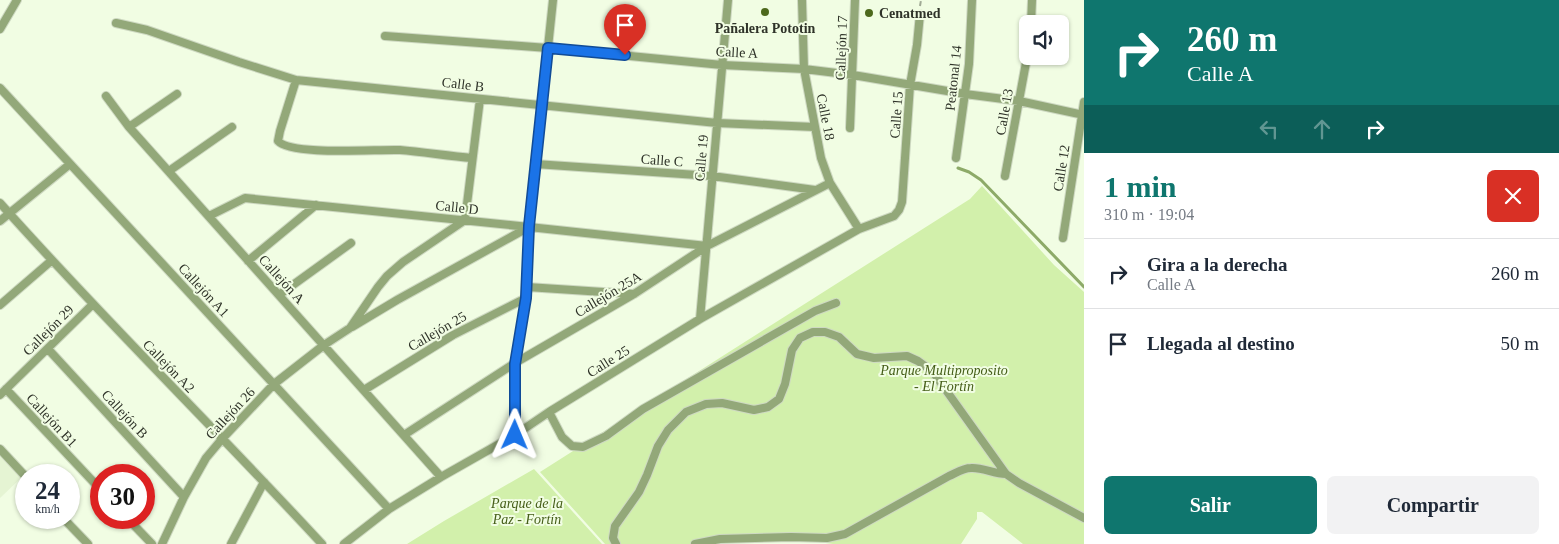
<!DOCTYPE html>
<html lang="es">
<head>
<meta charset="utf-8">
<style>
  :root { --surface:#fff; --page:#f2f2f3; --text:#1f2937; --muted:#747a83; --line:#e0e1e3; --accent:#0f766e }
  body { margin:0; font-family:"Times New Roman",serif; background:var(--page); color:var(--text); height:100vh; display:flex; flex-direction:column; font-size:19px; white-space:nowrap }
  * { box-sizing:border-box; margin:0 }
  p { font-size:16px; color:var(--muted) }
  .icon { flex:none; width:28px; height:28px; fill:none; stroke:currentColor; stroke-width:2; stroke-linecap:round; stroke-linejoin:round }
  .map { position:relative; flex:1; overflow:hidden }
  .panel { display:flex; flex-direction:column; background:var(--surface); width:475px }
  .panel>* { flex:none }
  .guide { background:#0f766e; color:#fff; overflow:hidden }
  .buttons { position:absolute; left:1019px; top:15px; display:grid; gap:10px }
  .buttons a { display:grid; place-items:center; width:50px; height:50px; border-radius:8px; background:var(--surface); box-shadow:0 1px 4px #0004; font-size:25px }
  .speed { position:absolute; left:15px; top:464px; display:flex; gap:10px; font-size:25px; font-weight:700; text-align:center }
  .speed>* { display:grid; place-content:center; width:65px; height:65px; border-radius:50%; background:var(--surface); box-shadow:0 1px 4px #0004; line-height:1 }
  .speed small { font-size:12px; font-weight:400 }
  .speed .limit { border:8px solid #d22; background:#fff; color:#111 }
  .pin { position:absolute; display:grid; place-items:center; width:42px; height:42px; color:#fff; margin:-51px -21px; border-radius:50% 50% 50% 0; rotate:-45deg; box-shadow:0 0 5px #0007 }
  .pin .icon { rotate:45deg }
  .me { position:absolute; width:55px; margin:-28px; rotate:1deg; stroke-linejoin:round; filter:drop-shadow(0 0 4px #0008) }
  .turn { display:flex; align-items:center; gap:18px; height:105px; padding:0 20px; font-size:22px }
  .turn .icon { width:65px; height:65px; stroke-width:2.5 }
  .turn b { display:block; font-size:35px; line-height:42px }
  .lanes { display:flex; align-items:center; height:48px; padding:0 20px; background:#0003; justify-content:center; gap:25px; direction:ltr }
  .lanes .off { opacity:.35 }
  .round { display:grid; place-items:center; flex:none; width:52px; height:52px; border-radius:8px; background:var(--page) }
  .headline { display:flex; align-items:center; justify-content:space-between; height:85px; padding:0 20px }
  h1 { font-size:30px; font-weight:600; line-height:38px; color:var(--accent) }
  .button { display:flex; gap:10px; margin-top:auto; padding:10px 20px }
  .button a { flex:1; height:58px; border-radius:8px; background:var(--accent); color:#fff; font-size:20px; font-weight:600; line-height:58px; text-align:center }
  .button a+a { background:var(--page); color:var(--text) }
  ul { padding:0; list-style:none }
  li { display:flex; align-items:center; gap:15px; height:70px; padding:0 20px; border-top:1px solid var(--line) }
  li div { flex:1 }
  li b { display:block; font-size:19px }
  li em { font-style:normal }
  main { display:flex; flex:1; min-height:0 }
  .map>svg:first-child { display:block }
  .built { fill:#e5f4d3 }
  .green { fill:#d2f0ab }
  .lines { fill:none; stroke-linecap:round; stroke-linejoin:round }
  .stream { stroke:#8daa68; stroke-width:3 }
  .street-casing { stroke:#ced9c2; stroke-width:10 }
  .path { stroke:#a0a995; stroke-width:2; stroke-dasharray:5 2.5; stroke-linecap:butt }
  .street { stroke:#93a879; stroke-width:8 }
  .route-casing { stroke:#114b97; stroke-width:12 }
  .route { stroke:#1a73e8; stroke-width:9 }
  .poi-dot { fill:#4d691c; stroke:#f1fde3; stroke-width:2 }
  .labels { text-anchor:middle; stroke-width:4; stroke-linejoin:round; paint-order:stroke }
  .poi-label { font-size:14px; font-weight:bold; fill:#2f3329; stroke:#f1fde3; text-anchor:start }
  .street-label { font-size:14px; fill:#2f3329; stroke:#f1fde3 }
  .park-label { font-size:14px; font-style:italic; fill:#455e18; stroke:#f1fde3 }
</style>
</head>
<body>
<main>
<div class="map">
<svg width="1084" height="544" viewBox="0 0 1084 544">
  <rect width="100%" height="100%" fill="#f1fde3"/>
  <path class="built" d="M0 454 22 477 0 498Z"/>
  <path class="green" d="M982 186 1054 265 1084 292V544H1023L982 512H977V519L961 544H833L803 540 752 541 712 544H605L540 472 970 199Z
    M534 469 602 544H407L444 521Z"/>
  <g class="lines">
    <path class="stream" d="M958 168 969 172 981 180 1084 287"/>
    <g class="street-casing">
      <path id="street" d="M802 0 804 69 821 158 830 183 859 229
        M116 23 147 30 239 62 296 80 717 123 815 127
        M1031 24 1032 0
        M0 29 17 0
        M385 36 548 48 722 65 804 69 853 75 965 94 1019 101 1084 115
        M296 80 280 131 278 141C291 156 377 149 400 150 424 152 448 156 472 158
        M0 88 389 509
        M106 96 129 127 441 477
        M129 127 177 94
        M850 128 855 0
        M956 158 969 64 972 0
        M535 164 712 176 815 190
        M169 171 232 127
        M1005 176 1028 52
        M0 203C104 320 216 429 322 544
        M209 216 245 198 529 227 707 246
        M0 221 70 164
        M1063 238 1084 102
        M248 261 316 205
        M527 287 634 294
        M279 295 351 243
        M0 305 51 261
        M700 319 728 0
        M352 327 397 300 529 227
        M48 349 184 497
        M6 389 101 490
        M364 390 453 335 526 298
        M0 395 93 304
        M549 412 562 437 572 446 583 447 606 436 643 409 815 311 836 303
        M404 435 515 363 634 294 707 246 830 183
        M515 435V363L526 298 529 227 553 0
        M0 449 26 477
        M63 518 88 544
        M127 518 152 544
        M162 544 184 497 206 458 222 439 274 384 324 345 350 328 378 287 387 276 403 262 465 220 480 99
        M231 544 264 482
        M344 544 389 509 441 477 515 435 549 412 700 319 859 229 894 216 899 210 902 202 910 85 917 45 920 14
        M616 544 613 538 615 526 639 492 647 475 658 446 668 430 686 412 706 404 722 403 754 410 768 407 779 399 785 384 792 350 800 338 813 332H825L839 337 857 354 874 358 907 356 918 361 933 372 1006 474 1019 483 1084 518
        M695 544 720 539 791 537 827 538 845 534 949 476C956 473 963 468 971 468 982 467 994 474 1006 474"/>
    </g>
    <path class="path" d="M920 6 921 0"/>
    <use href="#street" class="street"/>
  </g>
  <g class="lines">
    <g class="route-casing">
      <path id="route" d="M515 435V364L526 298 529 226 548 48 625 55"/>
    </g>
    <use href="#route" class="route"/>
  </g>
  <g class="poi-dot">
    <circle cx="765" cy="12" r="5"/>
    <circle cx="869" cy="13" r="5"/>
  </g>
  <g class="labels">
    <g class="poi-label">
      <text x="879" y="18">Cenatmed</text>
      <text x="765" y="33" text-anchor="middle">Pañalera Pototin</text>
    </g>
    <g class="street-label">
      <text transform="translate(841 48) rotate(-88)" y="5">Callejón 17</text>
      <text transform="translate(737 52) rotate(3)" y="5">Calle A</text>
      <text transform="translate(953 78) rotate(-84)" y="5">Peatonal 14</text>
      <text transform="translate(463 84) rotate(7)" y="5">Calle B</text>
      <text transform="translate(1004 112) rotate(-80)" y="5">Calle 13</text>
      <text transform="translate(896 115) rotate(-86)" y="5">Calle 15</text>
      <text transform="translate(826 117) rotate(79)" y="5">Calle 18</text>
      <text transform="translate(701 158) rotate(-85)" y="5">Calle 19</text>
      <text transform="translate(662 160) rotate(4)" y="5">Calle C</text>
      <text transform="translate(1061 168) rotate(-81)" y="5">Calle 12</text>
      <text transform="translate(457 207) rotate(6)" y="5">Calle D</text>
      <text transform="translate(282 279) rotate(48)" y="5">Callejón A</text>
      <text transform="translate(204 290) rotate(47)" y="5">Callejón A1</text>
      <text transform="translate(608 294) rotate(-31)" y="5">Callejón 25A</text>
      <text transform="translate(48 330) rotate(-45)" y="5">Callejón 29</text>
      <text transform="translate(437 331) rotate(-30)" y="5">Callejón 25</text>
      <text transform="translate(608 361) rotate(-32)" y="5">Calle 25</text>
      <text transform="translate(169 366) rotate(46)" y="5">Callejón A2</text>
      <text transform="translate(230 413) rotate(-47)" y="5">Callejón 26</text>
      <text transform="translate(125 414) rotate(47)" y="5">Callejón B</text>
      <text transform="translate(52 420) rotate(47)" y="5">Callejón B1</text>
    </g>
    <g class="park-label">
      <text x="944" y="375">Parque Multiproposito<tspan x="944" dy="16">- El Fortín</tspan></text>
      <text x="527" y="508">Parque de la<tspan x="527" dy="16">Paz - Fortín</tspan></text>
    </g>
  </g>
</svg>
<div class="buttons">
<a><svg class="icon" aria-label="sound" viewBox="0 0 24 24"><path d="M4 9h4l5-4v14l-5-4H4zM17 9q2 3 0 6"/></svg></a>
</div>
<div class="speed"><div>24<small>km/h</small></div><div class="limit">30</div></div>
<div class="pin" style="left:625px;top:55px;background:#d93025"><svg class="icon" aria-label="arrive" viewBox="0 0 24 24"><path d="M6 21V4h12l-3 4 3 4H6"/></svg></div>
<svg class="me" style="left:515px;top:435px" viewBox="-20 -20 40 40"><path d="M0-17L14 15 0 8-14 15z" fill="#1a73e8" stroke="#fff" stroke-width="4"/></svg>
</div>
<section class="panel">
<div class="guide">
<div class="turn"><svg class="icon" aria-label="right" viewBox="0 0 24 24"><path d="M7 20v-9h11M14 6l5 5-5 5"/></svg><div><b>260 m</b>Calle A</div></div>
<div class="lanes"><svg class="icon off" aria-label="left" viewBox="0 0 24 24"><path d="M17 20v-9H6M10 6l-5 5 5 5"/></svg><svg class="icon off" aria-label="ahead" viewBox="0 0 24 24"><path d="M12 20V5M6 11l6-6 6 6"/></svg><svg class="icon" aria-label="right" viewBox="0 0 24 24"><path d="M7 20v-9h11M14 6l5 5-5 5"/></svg></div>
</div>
<div class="headline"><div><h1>1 min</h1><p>310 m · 19:04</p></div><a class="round" style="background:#d93025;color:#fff"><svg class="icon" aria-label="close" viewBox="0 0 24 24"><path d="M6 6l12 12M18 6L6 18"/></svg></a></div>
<ul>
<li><svg class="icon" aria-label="right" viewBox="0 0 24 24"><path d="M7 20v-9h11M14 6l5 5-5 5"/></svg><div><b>Gira a la derecha</b><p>Calle A</p></div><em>260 m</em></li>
<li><svg class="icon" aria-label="arrive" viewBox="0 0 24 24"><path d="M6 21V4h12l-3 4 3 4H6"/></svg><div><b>Llegada al destino</b></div><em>50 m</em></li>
</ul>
<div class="button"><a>Salir</a><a>Compartir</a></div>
</section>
</main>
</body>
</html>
